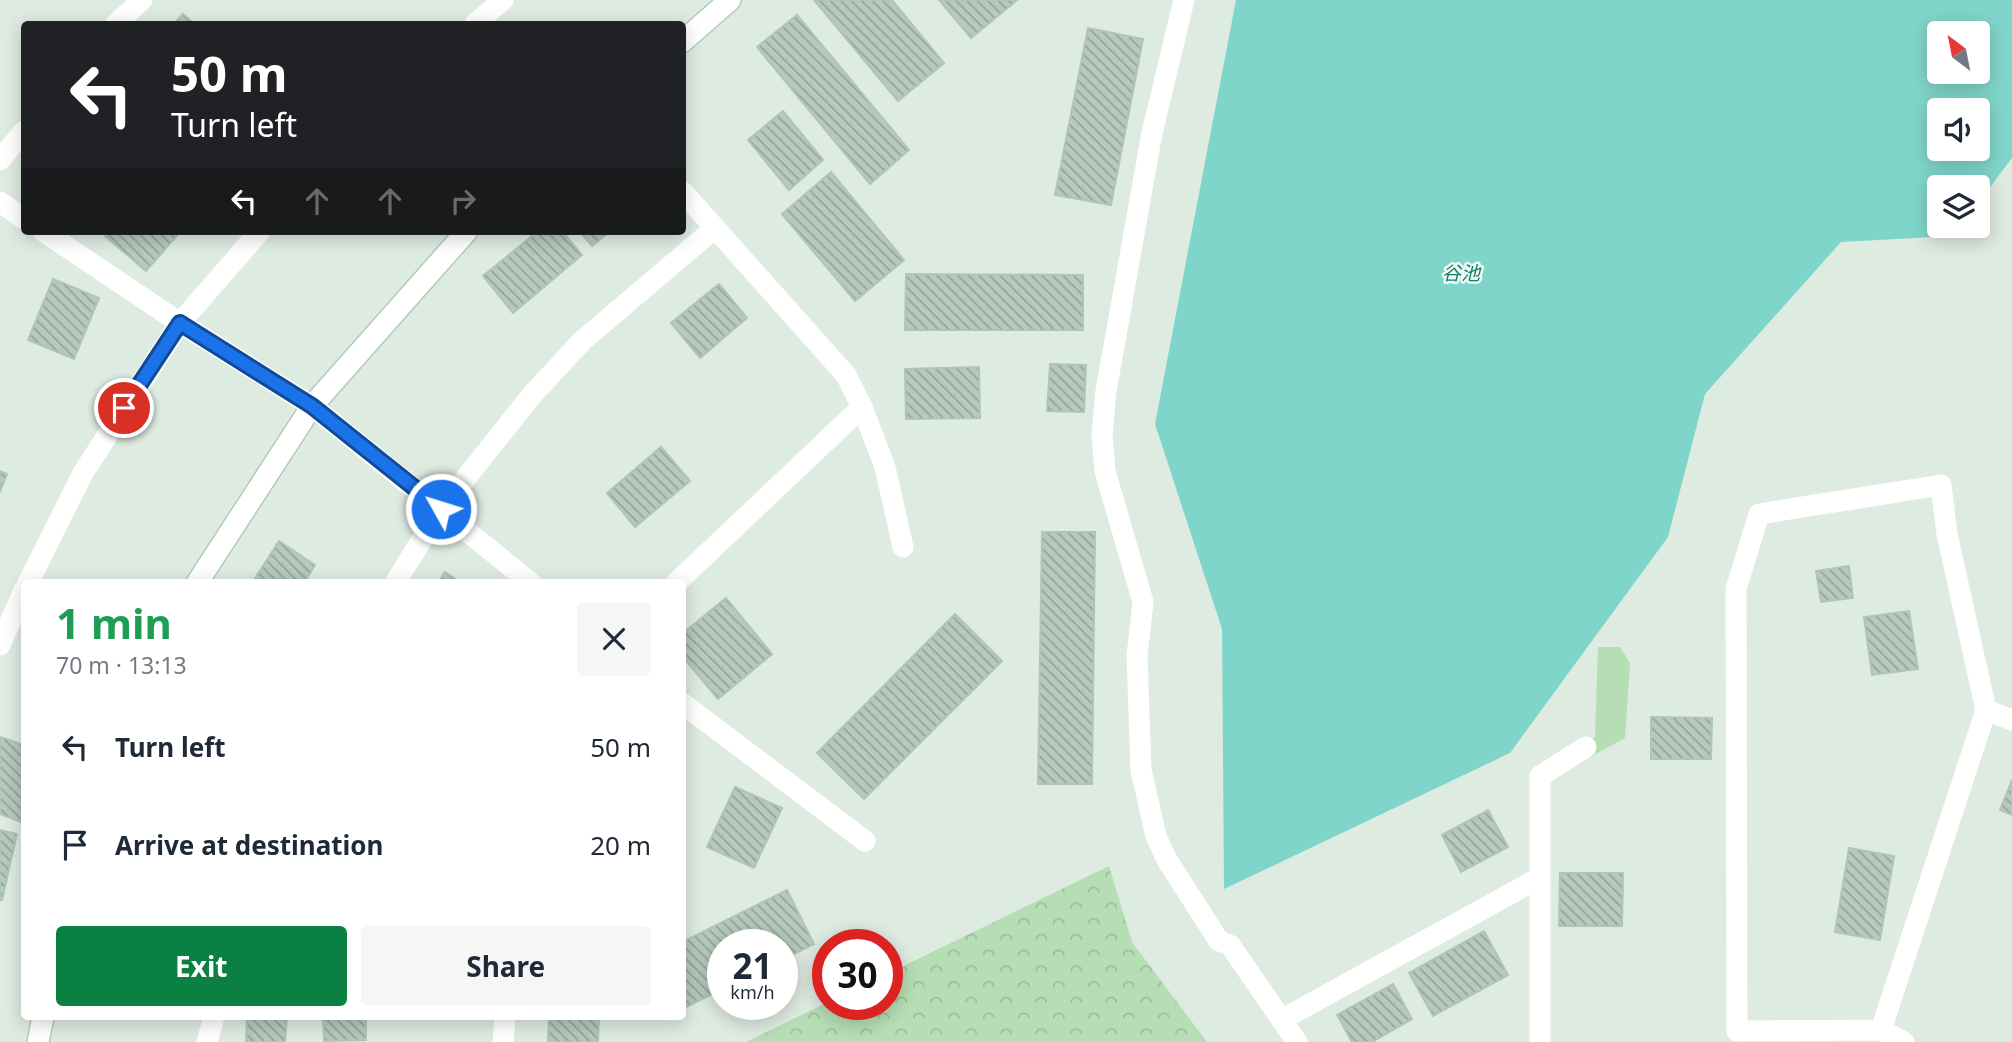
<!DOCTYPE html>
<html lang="en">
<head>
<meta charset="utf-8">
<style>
  :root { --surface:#fff; --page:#f6f6f7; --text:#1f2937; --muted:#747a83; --accent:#0b8043 }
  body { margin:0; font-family:"Noto Sans","Noto Sans JP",sans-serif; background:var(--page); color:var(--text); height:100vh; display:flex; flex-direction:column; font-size:26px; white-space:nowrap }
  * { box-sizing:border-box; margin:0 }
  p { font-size:23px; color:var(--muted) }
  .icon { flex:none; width:38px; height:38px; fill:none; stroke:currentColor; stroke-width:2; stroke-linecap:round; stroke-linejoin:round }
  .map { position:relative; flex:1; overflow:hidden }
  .drawer { position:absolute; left:21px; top:579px; width:665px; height:441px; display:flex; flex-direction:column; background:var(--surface); border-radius:7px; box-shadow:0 4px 18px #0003 }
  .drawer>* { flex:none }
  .hud { position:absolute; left:21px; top:21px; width:665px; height:214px; border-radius:7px; box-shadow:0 4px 18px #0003; background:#202124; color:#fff; overflow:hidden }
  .needle { width:46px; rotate:328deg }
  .buttons { position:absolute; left:1927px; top:21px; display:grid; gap:14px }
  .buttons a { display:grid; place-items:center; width:63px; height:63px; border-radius:7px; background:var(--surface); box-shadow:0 4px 18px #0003; font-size:35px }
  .speed { position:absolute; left:707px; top:929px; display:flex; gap:14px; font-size:35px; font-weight:700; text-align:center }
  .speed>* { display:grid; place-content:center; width:91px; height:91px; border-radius:50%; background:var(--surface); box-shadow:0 4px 18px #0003; line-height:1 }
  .speed small { font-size:18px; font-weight:400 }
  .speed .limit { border:10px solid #d22; background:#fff; color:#111 }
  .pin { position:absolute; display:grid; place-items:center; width:60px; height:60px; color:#fff; margin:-30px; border:4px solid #fff; border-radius:50%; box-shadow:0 2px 7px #0007 }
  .me { position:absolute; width:77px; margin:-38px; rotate:309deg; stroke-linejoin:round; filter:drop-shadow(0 0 5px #0008) }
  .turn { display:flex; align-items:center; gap:24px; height:147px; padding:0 35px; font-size:32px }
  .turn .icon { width:91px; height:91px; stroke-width:2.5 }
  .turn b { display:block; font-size:49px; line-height:60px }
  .lanes { display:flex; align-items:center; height:66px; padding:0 35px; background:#0003; justify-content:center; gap:35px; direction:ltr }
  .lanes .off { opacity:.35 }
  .round { display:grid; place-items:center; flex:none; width:74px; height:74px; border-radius:7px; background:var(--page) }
  .summary { display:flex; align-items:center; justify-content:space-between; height:119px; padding:0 35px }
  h1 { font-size:42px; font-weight:700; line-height:52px; color:#1e9e55 }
  .cta { display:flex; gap:14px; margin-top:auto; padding:14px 35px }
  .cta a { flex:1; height:80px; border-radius:7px; background:var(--accent); color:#fff; font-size:28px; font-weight:700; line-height:80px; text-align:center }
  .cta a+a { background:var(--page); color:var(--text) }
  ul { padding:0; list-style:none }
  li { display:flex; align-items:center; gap:21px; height:98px; padding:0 35px }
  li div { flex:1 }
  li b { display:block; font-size:26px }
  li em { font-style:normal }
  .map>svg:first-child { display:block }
  .green { fill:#b5deb4 }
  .forest { fill:url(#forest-crowns) }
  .water { fill:#80d5ca; fill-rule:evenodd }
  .building { fill:url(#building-back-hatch); stroke:#b0c5b6; stroke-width:2 }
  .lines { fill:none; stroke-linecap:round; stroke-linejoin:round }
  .secondary-casing { stroke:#b0ccb9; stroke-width:24 }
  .street { stroke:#fff; stroke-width:21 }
  .secondary { stroke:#fff; stroke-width:21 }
  .route-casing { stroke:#114b97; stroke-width:18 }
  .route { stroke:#1a73e8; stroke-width:12 }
  .labels { text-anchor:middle; stroke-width:5; stroke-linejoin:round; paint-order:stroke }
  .water-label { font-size:19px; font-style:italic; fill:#147c6f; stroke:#eef7f0 }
</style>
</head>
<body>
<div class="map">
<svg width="2012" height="1042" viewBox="0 0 2012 1042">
  <defs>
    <pattern id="forest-crowns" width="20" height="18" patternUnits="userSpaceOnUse" patternTransform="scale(1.75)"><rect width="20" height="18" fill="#b5deb4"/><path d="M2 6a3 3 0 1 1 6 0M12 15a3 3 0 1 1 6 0" fill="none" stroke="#9bbf9b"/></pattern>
    <pattern id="building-back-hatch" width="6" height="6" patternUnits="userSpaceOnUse" patternTransform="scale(1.75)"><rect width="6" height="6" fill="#b6c9bc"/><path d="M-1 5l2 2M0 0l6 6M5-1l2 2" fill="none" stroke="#93a499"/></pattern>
  </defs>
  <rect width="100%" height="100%" fill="#deebe1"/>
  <path class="green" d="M1598 647H1620L1630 663 1625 738 1592 756 1587 743 1595 737Z"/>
  <path class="forest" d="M1109 866 1132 942 1207 1042H746L828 1002V1004H887V974Z"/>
  <path class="water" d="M1236 0H2012V158L1978 203V187H1939V226H1960L1952 236 1841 242 1705 394 1668 537 1510 753 1224 889 1222 629 1155 424ZM1939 33H1978V72H1939ZM1939 110H1978V149H1939Z"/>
  <path class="building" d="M814 0H892L944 63 898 101Z
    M939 0H1017L971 38Z
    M183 14 194 24H174Z
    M797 15 909 150 870 184 757 47Z
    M1088 28 1143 39 1111 205 1055 195Z
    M783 111 823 160 789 190 748 140Z
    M831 172 904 260 855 301 782 214Z
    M109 231H181L146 271 105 236Z
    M538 231H562L582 255 513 313 483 276Z
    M579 231H610L592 246Z
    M906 274 1083 275V330H905Z
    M53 279 99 298 74 359 28 340Z
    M719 284 747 318 700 358 671 323Z
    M1050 364 1086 365 1084 412 1047 411Z
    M979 367 980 418 906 419 905 369Z
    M661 447 690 481 635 527 607 493Z
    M0 471 7 474 0 492Z
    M1042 532H1095L1092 784H1038Z
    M279 541 315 565 304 583H252Z
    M1849 566 1853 598 1821 602 1816 571Z
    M445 572 461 583H438Z
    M726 598 772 654 718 699 682 656V634Z
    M1909 611 1918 669 1872 675 1864 617Z
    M955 614 1002 661 864 799 817 753Z
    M1651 717 1712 718 1711 759H1651Z
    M0 737 24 745V823L0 814Z
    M2012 780V815L2000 810Z
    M735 787 782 808 754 868 707 847Z
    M1488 810 1508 847 1461 872 1442 835Z
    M0 830 17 834 2 900H0Z
    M1849 848 1894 856 1880 940 1835 932Z
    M1560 873H1623L1622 926H1559Z
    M787 890 814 944 782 960V945H723V989L682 1009V942Z
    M1484 931 1508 975 1433 1016 1409 973Z
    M1393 984 1412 1019 1372 1042H1352L1337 1015Z
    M247 1017H287L285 1042H246Z
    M323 1017H366V1040L324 1041Z
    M549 1017H599L598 1042H548Z"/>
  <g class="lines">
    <g class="secondary-casing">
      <path id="secondary" d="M682 42 730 0
        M197 583 312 406 467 231
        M38 1042 43 1017"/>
    </g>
    <path class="street" d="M1184 0 1152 133 1106 391 1102 434 1105 471 1143 602 1137 656 1141 770 1156 836 1167 860 1219 941 1230 945 1297 1042
      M116 24 142 0
      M475 24 503 0
      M0 160 24 131
      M0 202 24 219
      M43 231 180 323 312 406 531 583
      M862 407 885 467 903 547
      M28 583 83 473 180 323 260 231
      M395 583 441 509 532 395 582 341 715 228
      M676 583 862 407 846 375 682 191
      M0 645 24 590
      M682 703 865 841
      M1281 1020 1539 878
      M1881 1030 1986 710
      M207 1042 214 1017
      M503 1042 505 1017
      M1540 1042V776L1586 747
      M1904 1042 1881 1030 1737 1031 1736 589 1759 514 1941 485 1947 534 1986 710 2012 720"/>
    <use href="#secondary" class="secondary"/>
  </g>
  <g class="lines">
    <g class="route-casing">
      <path id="route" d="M124 408 180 323 312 406 441 509"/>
    </g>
    <use href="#route" class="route"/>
  </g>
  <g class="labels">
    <g class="water-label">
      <text x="1461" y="280">谷池</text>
    </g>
  </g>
</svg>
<div class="buttons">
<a><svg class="needle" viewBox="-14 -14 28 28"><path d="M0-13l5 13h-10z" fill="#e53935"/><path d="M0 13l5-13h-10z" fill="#747a83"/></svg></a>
<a><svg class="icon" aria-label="sound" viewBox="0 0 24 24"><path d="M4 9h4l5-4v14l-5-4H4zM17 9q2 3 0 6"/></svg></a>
<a><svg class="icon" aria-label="layers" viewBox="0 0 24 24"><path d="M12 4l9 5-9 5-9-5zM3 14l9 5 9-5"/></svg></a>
</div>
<div class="speed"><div>21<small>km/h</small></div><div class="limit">30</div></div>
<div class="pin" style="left:124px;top:408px;background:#d93025"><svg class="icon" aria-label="arrive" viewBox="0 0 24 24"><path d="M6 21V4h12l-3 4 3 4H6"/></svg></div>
<svg class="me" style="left:441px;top:509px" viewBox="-20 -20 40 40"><circle r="17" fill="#1a73e8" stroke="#fff" stroke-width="3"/><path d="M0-11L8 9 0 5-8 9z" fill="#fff"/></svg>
<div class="hud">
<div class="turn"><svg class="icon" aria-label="left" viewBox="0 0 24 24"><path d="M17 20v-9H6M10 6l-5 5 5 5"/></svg><div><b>50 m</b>Turn left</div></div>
<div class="lanes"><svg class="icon" aria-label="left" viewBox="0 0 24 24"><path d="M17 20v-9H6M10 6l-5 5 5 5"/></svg><svg class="icon off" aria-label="ahead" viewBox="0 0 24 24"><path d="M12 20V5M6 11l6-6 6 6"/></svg><svg class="icon off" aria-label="ahead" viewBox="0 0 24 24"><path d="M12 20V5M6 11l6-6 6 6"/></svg><svg class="icon off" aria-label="right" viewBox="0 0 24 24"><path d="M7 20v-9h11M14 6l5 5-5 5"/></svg></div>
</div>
<section class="drawer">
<div class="summary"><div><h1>1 min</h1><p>70 m · 13:13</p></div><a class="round"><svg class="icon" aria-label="close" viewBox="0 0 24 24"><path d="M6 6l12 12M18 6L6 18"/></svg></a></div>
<ul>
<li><svg class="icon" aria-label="left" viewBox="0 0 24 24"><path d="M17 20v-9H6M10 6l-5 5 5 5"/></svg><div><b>Turn left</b></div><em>50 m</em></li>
<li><svg class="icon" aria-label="arrive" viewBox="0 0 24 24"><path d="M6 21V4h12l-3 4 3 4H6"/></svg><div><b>Arrive at destination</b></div><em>20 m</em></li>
</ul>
<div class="cta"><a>Exit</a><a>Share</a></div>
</section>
</div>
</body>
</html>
